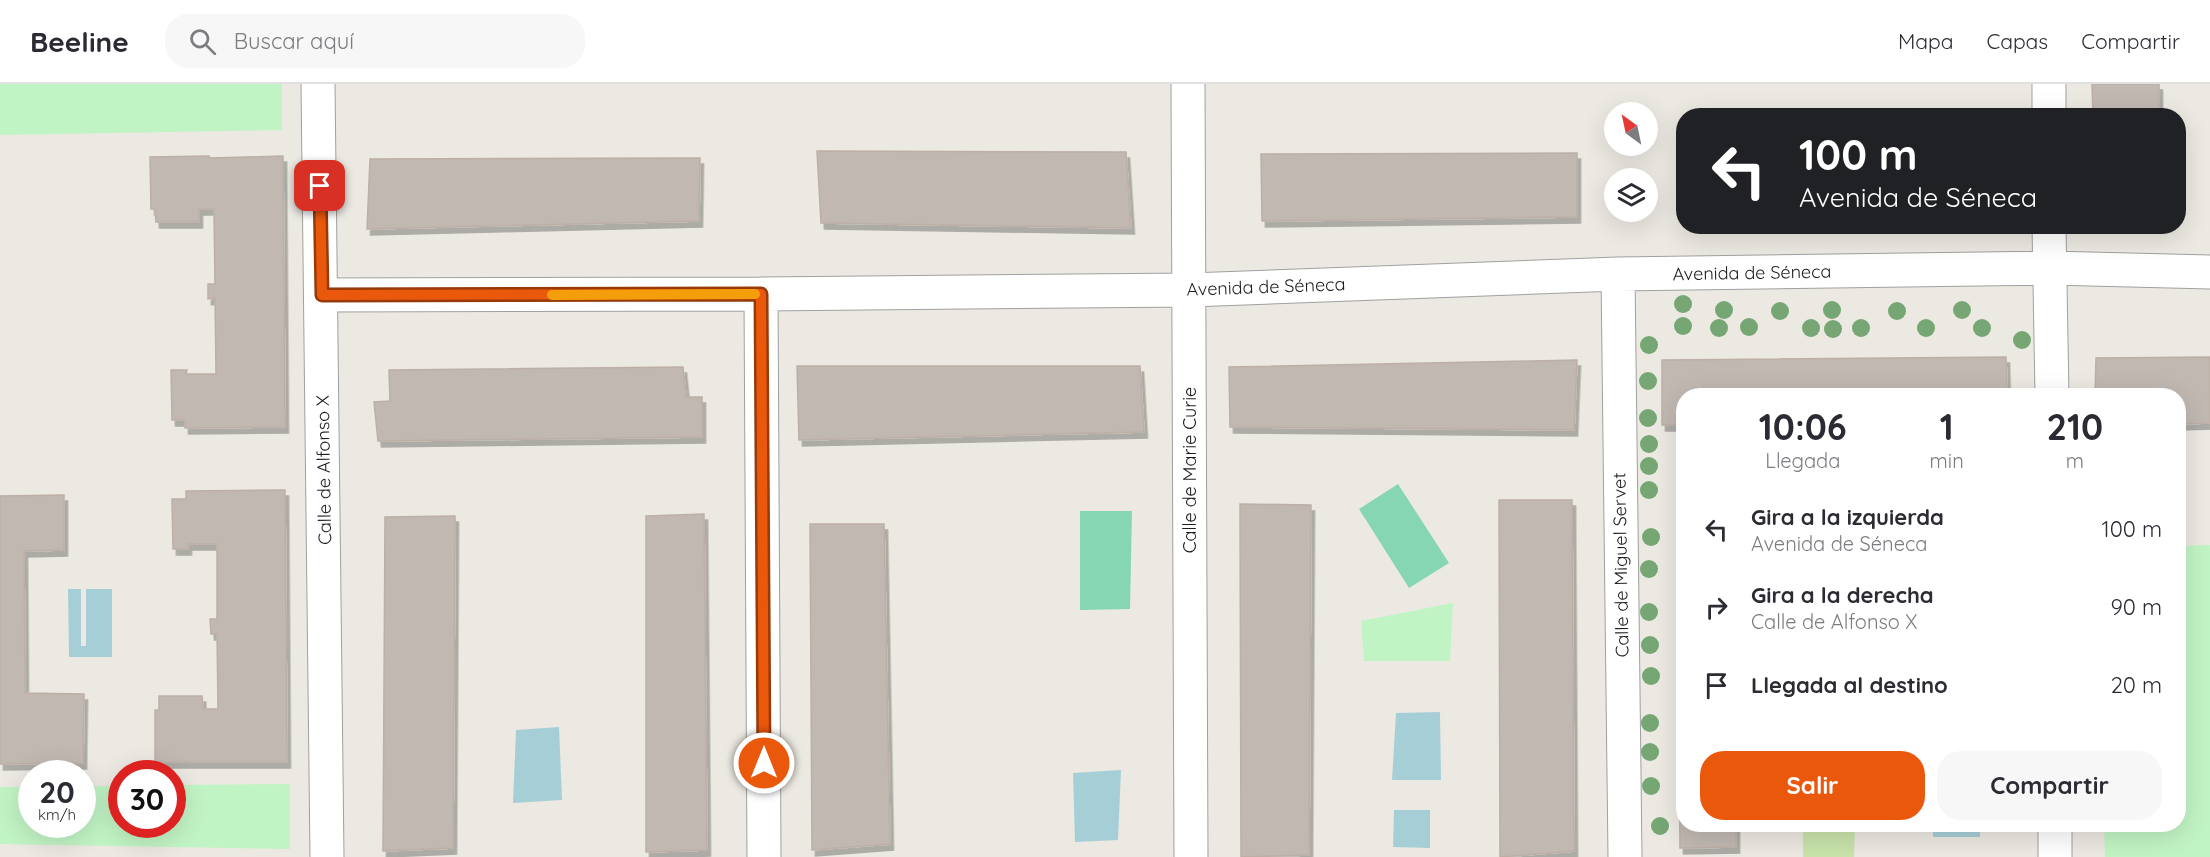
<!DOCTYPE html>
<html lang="es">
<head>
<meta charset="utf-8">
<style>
  :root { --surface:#fff; --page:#f7f7f7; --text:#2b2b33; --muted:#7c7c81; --line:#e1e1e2; --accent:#ea580c }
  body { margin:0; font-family:Quicksand,sans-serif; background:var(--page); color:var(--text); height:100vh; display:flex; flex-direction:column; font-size:22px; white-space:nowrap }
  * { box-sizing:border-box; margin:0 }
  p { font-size:20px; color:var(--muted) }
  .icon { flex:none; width:33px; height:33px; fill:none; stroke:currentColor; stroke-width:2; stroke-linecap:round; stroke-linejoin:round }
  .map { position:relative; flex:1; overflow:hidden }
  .details { position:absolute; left:1676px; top:304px; width:510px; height:444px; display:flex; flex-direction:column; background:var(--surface); border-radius:24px; box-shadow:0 6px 24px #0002 }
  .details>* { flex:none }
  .top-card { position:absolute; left:1676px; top:24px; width:510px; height:126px; border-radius:24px; box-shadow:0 6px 24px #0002; background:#202124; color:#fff; overflow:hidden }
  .needle { width:39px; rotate:327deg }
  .fabs { position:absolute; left:1604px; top:18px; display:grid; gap:12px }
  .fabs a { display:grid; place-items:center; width:54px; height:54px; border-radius:50%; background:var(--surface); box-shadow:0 6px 24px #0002; font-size:30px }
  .speed { position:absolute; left:18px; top:676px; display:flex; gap:12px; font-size:30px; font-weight:700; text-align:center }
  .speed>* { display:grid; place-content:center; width:78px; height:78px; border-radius:50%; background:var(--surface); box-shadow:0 6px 24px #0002; line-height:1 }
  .speed small { font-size:15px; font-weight:400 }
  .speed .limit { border:9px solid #d22; background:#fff; color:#111 }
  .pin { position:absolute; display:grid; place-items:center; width:51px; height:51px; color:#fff; margin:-26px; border-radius:12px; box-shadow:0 3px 9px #0006 }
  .me { position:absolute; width:66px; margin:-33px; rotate:0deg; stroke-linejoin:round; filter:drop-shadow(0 0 4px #0008) }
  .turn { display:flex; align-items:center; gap:21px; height:126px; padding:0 24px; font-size:27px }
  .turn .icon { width:78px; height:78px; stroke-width:2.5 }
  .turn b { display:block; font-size:42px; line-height:51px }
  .eta { display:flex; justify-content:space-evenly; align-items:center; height:102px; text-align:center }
  .eta b { font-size:36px; font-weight:700; line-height:42px }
  .button { display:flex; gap:12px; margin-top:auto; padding:12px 24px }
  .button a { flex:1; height:69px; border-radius:24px; background:var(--accent); color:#fff; font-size:24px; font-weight:700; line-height:69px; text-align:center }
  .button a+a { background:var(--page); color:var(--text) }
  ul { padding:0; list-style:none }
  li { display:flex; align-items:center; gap:18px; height:78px; padding:0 24px }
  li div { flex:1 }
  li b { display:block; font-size:22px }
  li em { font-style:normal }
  header { display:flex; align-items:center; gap:36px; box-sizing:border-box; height:84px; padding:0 30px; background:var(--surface); border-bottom:2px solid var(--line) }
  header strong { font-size:28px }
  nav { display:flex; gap:33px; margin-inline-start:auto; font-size:21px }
  .search { width:420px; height:54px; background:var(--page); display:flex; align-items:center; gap:15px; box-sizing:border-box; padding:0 21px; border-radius:24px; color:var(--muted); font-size:22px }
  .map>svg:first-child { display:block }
  .grass { fill:#c9e3ab }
  .park { fill:#c1f4c4 }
  .pitch { fill:#86d6b4 }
  .water { fill:#a6ced7 }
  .building { fill:#c1b8b2; stroke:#bdafa6; stroke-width:1.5; filter:url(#shadow) }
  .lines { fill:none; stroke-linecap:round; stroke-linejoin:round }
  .street-casing { stroke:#a0a0a0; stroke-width:35 }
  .street { stroke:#fff; stroke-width:33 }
  .tree { fill:#75a673 }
  .route-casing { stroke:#983908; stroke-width:15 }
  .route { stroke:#ea580c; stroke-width:10 }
  .slow { stroke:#f59e0b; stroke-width:10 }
  .labels { text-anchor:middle; stroke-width:5; stroke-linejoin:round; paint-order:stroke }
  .street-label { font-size:18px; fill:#1c1c1c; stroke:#fff }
</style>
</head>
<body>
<header>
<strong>Beeline</strong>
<div class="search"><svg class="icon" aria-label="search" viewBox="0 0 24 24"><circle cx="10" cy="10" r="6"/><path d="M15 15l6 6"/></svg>Buscar aquí</div>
<nav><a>Mapa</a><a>Capas</a><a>Compartir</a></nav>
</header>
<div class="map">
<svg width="2210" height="773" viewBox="0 0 2210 773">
  <defs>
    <filter id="shadow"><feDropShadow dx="3.5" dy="6" stdDeviation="0" flood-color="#0004"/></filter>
  </defs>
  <rect width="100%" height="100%" fill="#ece9e2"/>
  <path class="grass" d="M1803 741H1855L1854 773H1803Z"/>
  <path class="park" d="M0 0H282V46L0 51Z
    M2210 461V773H2105L2104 741H2178V462Z
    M1453 519 1450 577H1364L1361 537Z
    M290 700V765L0 760V703H31L32 741H82L83 702H121L122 741H172L173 701Z"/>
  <path class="pitch" d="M1398 400 1449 479 1409 504 1359 425Z
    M1080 427H1132L1130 525 1080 526Z"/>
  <path class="water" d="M68 505H81V562H86V505H112V573H69Z
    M1440 628 1441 696H1392L1396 629Z
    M559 643 562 716 513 719 516 646Z
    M1121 686 1118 756 1075 758 1073 689Z
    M1394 726H1430V764L1393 763Z
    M1933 741H1980V753H1933Z"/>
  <path class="building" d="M2092 0H2159V32H2093Z
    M817 67 1126 68 1131 144 821 139Z
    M1577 69V133L1262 137 1261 70Z
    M1680 71H1683V131H1682Z
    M209 72 210 74 283 72 285 343 185 344V336H172L171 286H187L186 290H216L215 214 208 215V200H215L214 125H199V138H156L155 125H151L150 73Z
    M700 74 699 137 367 145 370 75Z
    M2006 273 2007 312H1683V341H1662V276Z
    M2210 273V339L2178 340V312H2095L2096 274Z
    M1577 276 1574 346 1230 343 1229 283Z
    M797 282H1140L1144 348 799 356Z
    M683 283 686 313H702V353L378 357 374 318 390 317 389 286Z
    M285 406 287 678H155V626H159V612H202L203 625H218L217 550H211L210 535H217V460H188V465H173L172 415H186V407Z
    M64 411V466L24 467 25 609 84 610 83 679 0 680V412Z
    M1499 416H1572L1574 767 1500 773Z
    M1677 419H1683V741H1736V763L1680 764Z
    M1240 420 1311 421 1309 771 1241 773Z
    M704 430 707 766 646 768V432Z
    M455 432 453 764 383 767 385 433Z
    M810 440H884L890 760 812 766Z"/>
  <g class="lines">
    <g class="street-casing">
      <path id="street" d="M318 0 327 773
        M1188 0 1191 773
        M2049 0V32
        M2049 142 2052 312
        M1618 190 1625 773
        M761 210 764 773
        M322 211 761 210 1190 206 1618 190 2050 184 2210 188
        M2055 741V773"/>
    </g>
    <use href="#street" class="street"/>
  </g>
  <g class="tree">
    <circle cx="1683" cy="220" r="9"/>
    <circle cx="1724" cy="226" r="9"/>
    <circle cx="1832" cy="226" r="9"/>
    <circle cx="1962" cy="226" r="9"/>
    <circle cx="1780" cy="227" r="9"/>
    <circle cx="1897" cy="227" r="9"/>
    <circle cx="1683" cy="242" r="9"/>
    <circle cx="1749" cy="243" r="9"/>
    <circle cx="1719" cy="244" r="9"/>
    <circle cx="1811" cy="244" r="9"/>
    <circle cx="1861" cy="244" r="9"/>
    <circle cx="1926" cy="244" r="9"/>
    <circle cx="1982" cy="244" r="9"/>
    <circle cx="1833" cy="245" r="9"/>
    <circle cx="2022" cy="256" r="9"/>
    <circle cx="1649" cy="261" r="9"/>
    <circle cx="1648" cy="297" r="9"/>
    <circle cx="1648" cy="334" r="9"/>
    <circle cx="1649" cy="360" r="9"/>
    <circle cx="1649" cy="382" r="9"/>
    <circle cx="1649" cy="406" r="9"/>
    <circle cx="1651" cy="453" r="9"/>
    <circle cx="1649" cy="485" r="9"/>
    <circle cx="1649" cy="528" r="9"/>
    <circle cx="1650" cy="561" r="9"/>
    <circle cx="1651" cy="592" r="9"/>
    <circle cx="1650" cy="639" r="9"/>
    <circle cx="1650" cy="668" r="9"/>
    <circle cx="1651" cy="702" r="9"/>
    <circle cx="1660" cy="742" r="9"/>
  </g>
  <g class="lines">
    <g class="route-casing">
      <path id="route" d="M320 102 322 211 761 210 764 679"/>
    </g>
    <use href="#route" class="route"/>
    <path class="slow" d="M552 211 755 210"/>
  </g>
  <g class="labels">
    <g class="street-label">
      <text transform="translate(1752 189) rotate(-1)" y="6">Avenida de Séneca</text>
      <text transform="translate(1266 203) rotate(-2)" y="6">Avenida de Séneca</text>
      <text transform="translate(324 386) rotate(-91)" y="6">Calle de Alfonso X</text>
      <text transform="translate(1190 386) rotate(-90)" y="6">Calle de Marie Curie</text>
      <text transform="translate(1621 481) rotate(-91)" y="6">Calle de Miguel Servet</text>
    </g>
  </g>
</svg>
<div class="fabs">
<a><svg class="needle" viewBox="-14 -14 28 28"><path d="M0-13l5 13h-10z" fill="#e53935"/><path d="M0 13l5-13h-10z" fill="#7c7c81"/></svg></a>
<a><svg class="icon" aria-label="layers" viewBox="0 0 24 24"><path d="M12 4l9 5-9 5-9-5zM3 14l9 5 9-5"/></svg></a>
</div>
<div class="speed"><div>20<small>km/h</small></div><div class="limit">30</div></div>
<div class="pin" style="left:320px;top:102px;background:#d93025"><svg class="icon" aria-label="arrive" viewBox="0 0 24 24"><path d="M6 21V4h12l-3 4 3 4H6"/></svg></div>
<svg class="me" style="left:764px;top:679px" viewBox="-20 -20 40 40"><circle r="17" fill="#ea580c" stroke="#fff" stroke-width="3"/><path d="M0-11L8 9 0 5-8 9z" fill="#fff"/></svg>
<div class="top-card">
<div class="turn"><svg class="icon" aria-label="left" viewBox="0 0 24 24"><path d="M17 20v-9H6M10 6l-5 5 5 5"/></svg><div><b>100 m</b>Avenida de Séneca</div></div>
</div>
<section class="details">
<div class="eta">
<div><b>10:06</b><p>Llegada</p></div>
<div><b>1</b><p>min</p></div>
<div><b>210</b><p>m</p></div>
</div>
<ul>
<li><svg class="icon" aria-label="left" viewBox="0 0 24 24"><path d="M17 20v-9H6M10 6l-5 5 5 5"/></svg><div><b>Gira a la izquierda</b><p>Avenida de Séneca</p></div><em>100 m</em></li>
<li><svg class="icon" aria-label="right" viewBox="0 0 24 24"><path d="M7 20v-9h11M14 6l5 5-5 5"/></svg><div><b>Gira a la derecha</b><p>Calle de Alfonso X</p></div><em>90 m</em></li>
<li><svg class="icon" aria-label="arrive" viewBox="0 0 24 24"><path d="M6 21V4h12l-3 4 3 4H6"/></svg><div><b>Llegada al destino</b></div><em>20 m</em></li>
</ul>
<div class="button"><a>Salir</a><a>Compartir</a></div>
</section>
</div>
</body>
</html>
